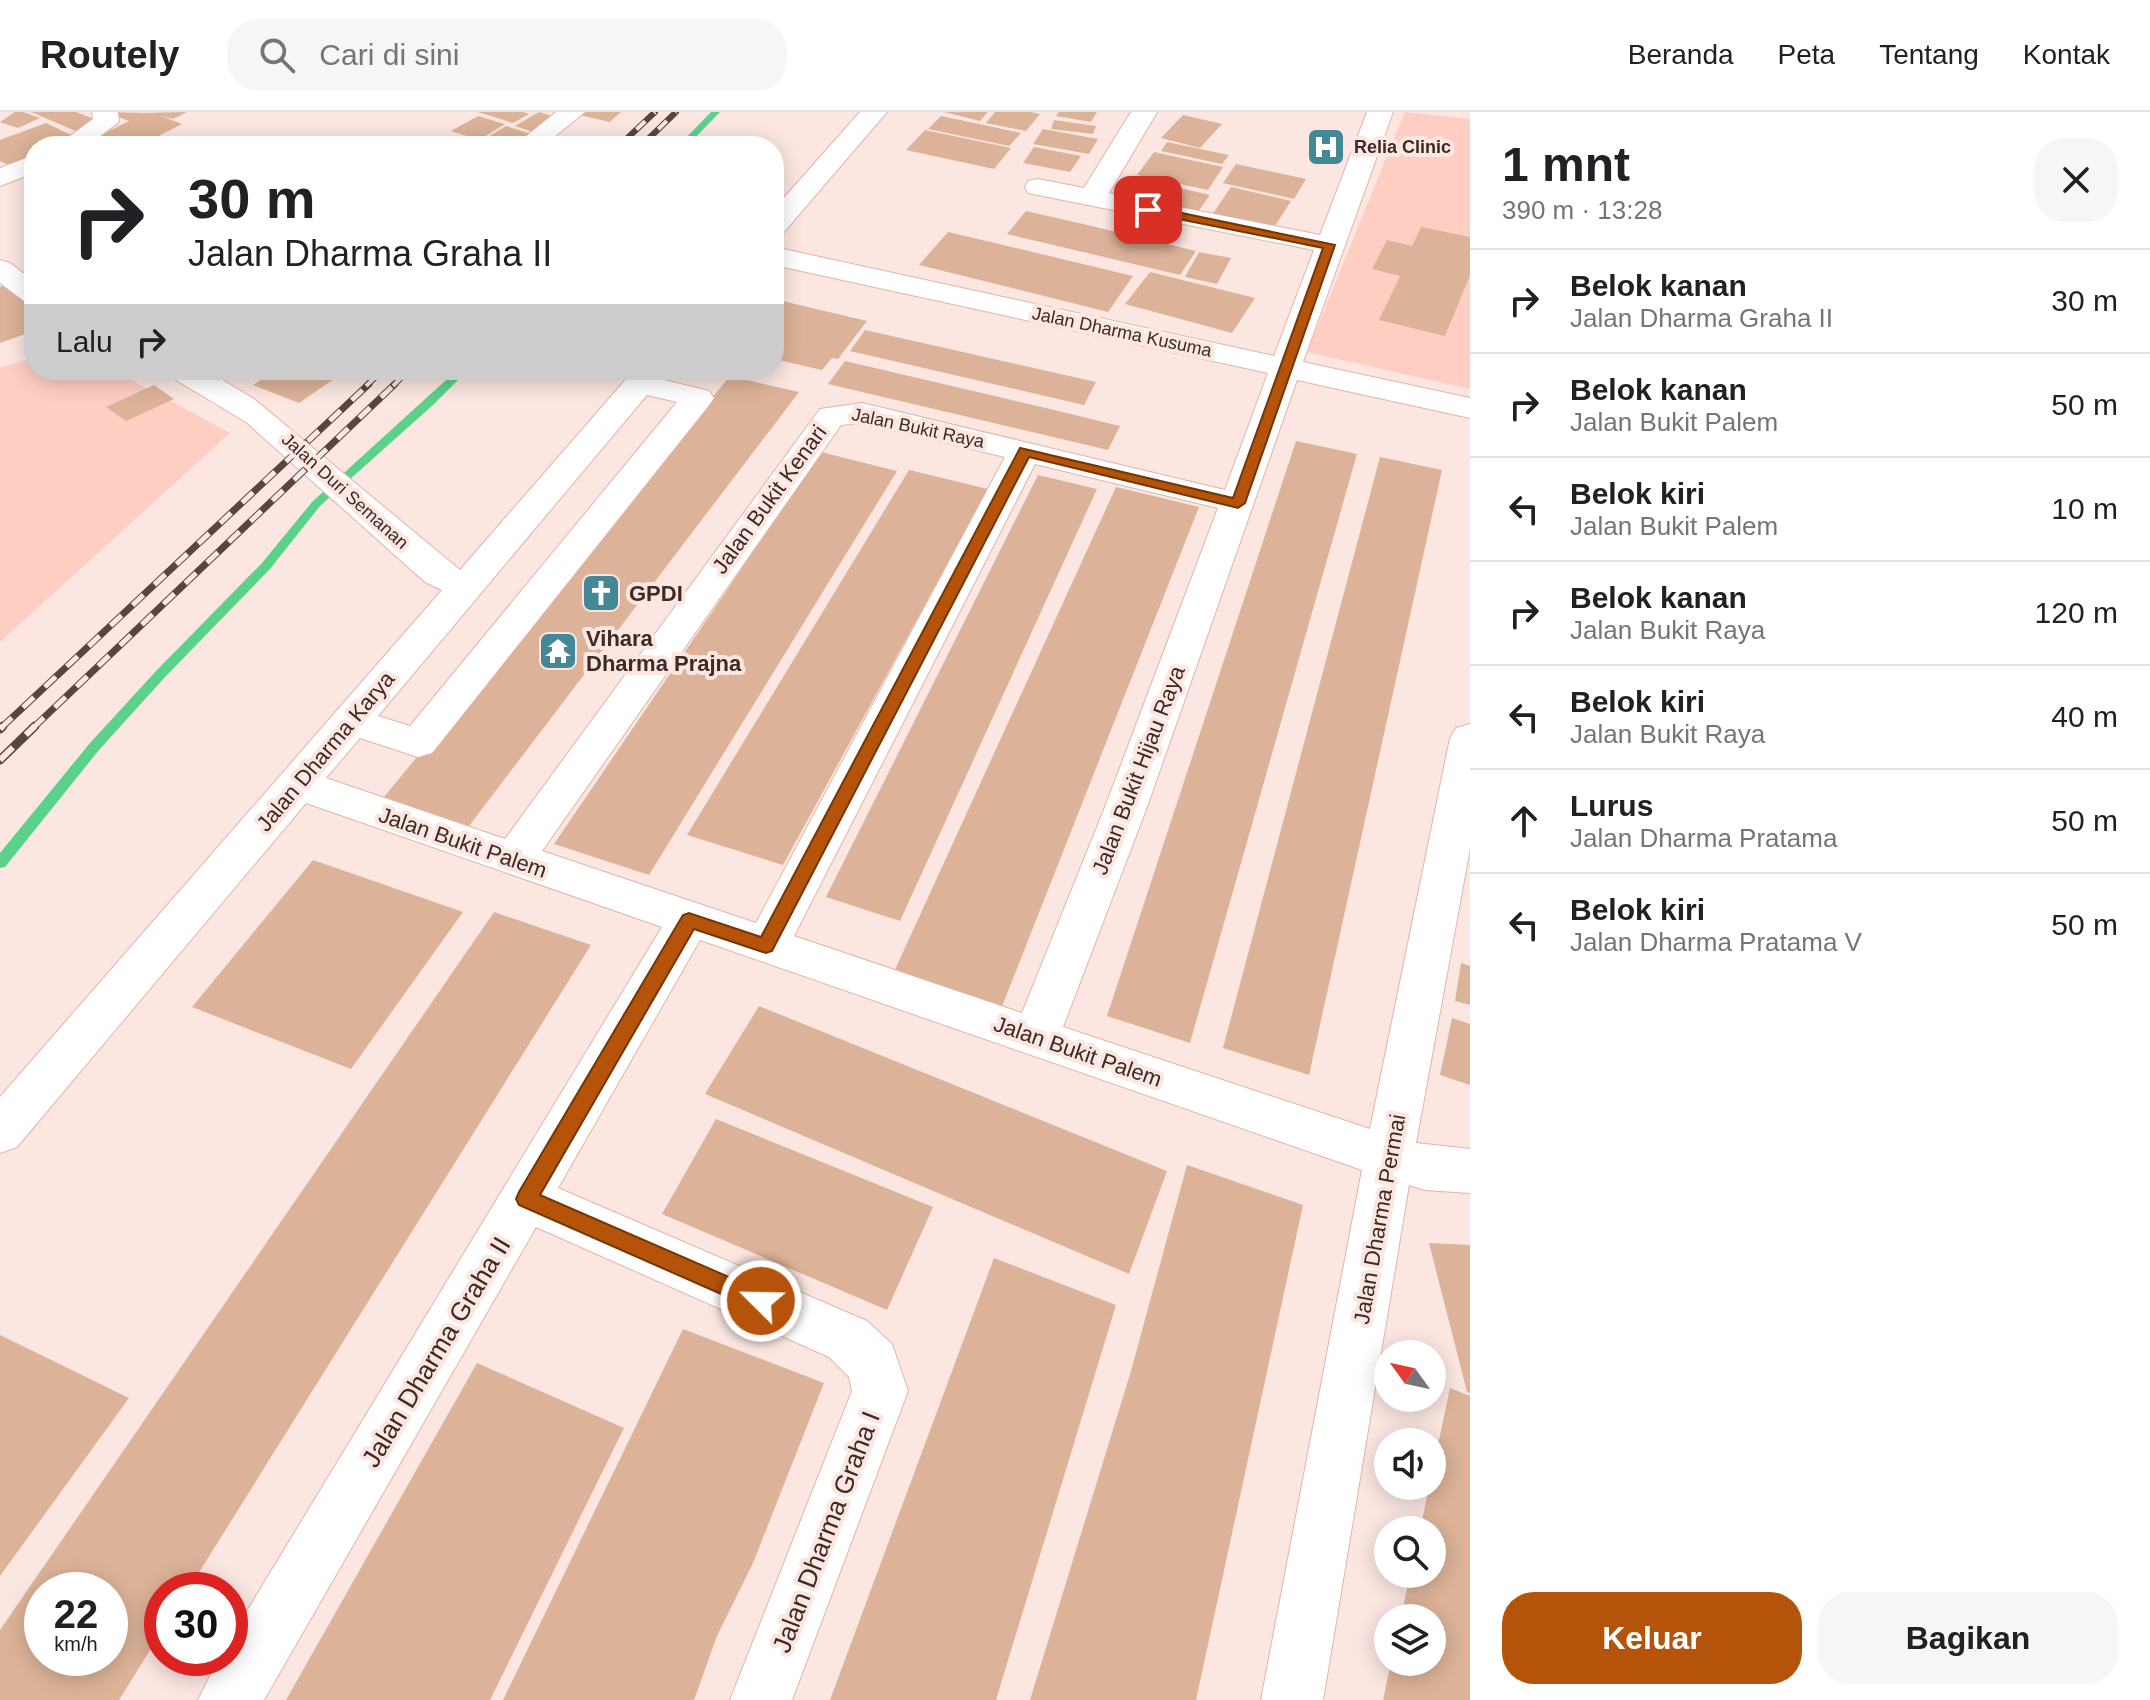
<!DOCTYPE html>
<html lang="id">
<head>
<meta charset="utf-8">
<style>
  :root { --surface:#fff; --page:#f6f6f6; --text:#202124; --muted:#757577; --line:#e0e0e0; --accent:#b45309 }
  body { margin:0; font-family:Helvetica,sans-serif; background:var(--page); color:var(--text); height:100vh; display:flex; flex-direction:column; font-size:30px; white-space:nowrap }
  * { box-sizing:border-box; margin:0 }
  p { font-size:26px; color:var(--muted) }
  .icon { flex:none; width:44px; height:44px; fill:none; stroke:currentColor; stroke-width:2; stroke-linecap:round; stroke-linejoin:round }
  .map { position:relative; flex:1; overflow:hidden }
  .details { display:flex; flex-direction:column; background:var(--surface); width:680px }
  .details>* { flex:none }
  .guide { position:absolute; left:24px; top:24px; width:760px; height:244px; border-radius:32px; box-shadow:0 4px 20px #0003; background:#fff; color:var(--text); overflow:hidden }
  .needle { width:52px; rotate:303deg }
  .tools { position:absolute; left:1374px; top:1228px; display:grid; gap:16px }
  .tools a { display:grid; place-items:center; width:72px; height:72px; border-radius:50%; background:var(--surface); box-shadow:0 4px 20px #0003; font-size:40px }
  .speed { position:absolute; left:24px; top:1460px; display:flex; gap:16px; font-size:40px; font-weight:700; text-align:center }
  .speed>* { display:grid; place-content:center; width:104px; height:104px; border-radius:50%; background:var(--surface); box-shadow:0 4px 20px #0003; line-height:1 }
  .speed small { font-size:20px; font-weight:400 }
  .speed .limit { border:12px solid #d22; background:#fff; color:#111 }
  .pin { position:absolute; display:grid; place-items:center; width:68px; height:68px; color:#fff; margin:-34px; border-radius:16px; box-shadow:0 4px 12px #0006 }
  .me { position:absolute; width:88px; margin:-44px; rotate:293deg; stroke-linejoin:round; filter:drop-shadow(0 0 6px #0008) }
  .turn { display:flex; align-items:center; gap:28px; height:168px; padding:0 32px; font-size:36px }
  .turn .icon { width:104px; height:104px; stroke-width:2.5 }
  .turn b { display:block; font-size:56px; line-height:68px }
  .then { display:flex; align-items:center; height:76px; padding:0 32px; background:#0003; gap:16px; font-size:30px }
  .round { display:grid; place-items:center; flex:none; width:84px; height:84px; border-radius:32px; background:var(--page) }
  .head { display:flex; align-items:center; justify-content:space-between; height:136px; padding:0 32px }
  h1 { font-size:48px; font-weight:800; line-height:60px }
  .action { display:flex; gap:16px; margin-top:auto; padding:16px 32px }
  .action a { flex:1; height:92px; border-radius:32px; background:var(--accent); color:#fff; font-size:32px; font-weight:800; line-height:92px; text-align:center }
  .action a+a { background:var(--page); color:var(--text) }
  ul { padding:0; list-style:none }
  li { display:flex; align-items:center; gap:24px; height:104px; padding:0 32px; border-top:2px solid var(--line) }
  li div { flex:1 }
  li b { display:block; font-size:30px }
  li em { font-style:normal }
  header { display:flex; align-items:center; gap:48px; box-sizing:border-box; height:112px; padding:0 40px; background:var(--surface); border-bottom:2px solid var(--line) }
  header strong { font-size:38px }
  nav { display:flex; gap:44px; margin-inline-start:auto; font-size:28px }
  .search { width:560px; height:72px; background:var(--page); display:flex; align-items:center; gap:20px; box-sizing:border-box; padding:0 28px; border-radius:32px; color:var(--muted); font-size:30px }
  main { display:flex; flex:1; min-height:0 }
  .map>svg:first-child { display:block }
  .green { fill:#fecec3 }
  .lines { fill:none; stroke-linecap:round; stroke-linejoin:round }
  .stream { fill:#5ad28a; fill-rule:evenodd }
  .building { fill:#dcb398; fill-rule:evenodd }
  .minor-casing { stroke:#e5b3a7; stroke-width:2 }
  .minor { fill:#fff; fill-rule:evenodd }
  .rail-far2-casing { stroke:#584540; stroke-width:6 }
  .rail-far1-casing { stroke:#584540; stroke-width:7 }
  .rail-casing { stroke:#584540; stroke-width:9 }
  .rail-far2 { stroke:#fbe6e1; stroke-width:4; stroke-dasharray:12; stroke-linecap:butt }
  .rail-far1 { stroke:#fbe6e1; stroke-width:5; stroke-dasharray:15; stroke-linecap:butt }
  .rail { stroke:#fbe6e1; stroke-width:6; stroke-dasharray:18; stroke-linecap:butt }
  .route { fill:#b45309; stroke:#753606; stroke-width:2 }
  .labels { text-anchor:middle; stroke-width:8; stroke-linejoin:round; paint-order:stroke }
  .far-poi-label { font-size:18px; font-weight:bold; fill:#3d2a25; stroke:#fbe6e1; text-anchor:start }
  .far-street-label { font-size:18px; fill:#3d2a25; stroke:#fbe6e1 }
  .street-label { font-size:22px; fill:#3d2a25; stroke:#fbe6e1 }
  .poi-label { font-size:22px; font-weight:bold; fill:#3d2a25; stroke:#fbe6e1; text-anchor:start }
  .near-street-label { font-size:26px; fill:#3d2a25; stroke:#fbe6e1 }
</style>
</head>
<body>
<header>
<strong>Routely</strong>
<div class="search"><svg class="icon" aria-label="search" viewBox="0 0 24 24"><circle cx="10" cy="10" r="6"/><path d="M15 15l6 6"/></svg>Cari di sini</div>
<nav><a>Beranda</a><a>Peta</a><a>Tentang</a><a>Kontak</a></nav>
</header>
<main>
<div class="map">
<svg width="1470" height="1588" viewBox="0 0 1470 1588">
  <rect width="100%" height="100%" fill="#fbe6e1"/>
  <path class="green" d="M1405 0 1470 7V277L1307 240Z
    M34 245V258H113L230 321 0 530V256Z"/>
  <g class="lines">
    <path class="stream" d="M711 0H720L687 34H678Z
      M457 258H468L433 293 320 394 270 457 166 564 99 638 5 755 0 756V741L90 631 157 558 262 451 312 390Z"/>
  </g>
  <path class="building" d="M15 0H23L40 6 18 16 0 10Z
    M31 0H76L105 11 83 22Z
    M106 0 145 1 187 0 173 7 161 4 182 12 139 34H79L129 9Z
    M478 0H523L529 2 513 11Z
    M539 0 562 7 537 21 515 14Z
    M584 0H621L610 10 580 3Z
    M944 0H988L980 9Z
    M995 0H1031L1040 2 1026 19 986 11Z
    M1059 0H1097L1091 10 1056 4Z
    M1183 3 1222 12 1200 36 1161 26Z
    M478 4 505 12 479 28 451 19Z
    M941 4 1021 21 1009 34 928 17Z
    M1054 8 1096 14 1093 22 1051 17Z
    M46 11 79 27 61 34H34V45L10 54 0 49V28Z
    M506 14 537 24 521 34H494L480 30Z
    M1043 17 1098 27 1089 42 1033 32Z
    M925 18 1011 36 994 57 906 38Z
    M1167 30 1229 43 1222 52 1161 39Z
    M1034 35 1081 44 1070 60 1023 51Z
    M1154 40 1223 55 1208 78 1137 63Z
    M1236 52 1306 67 1294 87 1223 71Z
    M1133 65 1210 83 1195 104 1116 87Z
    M1231 75 1291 89 1273 117 1212 103Z
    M1026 99 1083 112 1196 139 1180 163 1007 122Z
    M1421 115 1470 125V163L1445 224 1379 208 1400 164 1372 157 1387 128 1412 134Z
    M948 120 995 131 1133 164 1108 200 919 153Z
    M1199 140 1231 146 1217 172 1185 165Z
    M1150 160 1255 186 1232 221 1125 192Z
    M12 171 34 194V219L0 231V175Z
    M774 187 867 209 838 247 832 246 822 258 774 247Z
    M865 218 923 231 1096 270 1084 293 850 239Z
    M845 249 1050 297 1120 314 1108 338 828 272Z
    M276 258H347L299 291 253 273Z
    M730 264 799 280 469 714 384 685Z
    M154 273 174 287 126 309 106 295Z
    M1296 329 1357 342 1190 931 1107 904Z
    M821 340 897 359 649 763 554 732Z
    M1380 345 1442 358 1309 963 1223 936Z
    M909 358 988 377 783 753 687 723Z
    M1038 363 1097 377 900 809 826 785Z
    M1116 375 1199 395 1001 897 893 862Z
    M313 748 463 800 351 957 192 895Z
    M494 800 591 833 188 1478H162V1519L119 1588H0V1518ZM42 1478H110V1546H42Z
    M1461 851 1470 854V893L1455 889Z
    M759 894 1167 1059 1129 1162 705 982Z
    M1452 906 1470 912V973L1440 963Z
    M716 1007 933 1095 887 1198 662 1102Z
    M1187 1053 1303 1093 1196 1588H1030L1131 1259Z
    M1429 1131 1470 1133V1281L1467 1280Z
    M994 1146 1116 1193 996 1588H830Z
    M683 1217 824 1271 753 1451 717 1524 694 1588H503Z
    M0 1223 129 1286 0 1464Z
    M477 1251 624 1316 490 1588H286Z
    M1450 1276 1470 1284V1588H1383L1391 1550H1432V1506H1401L1410 1462H1432V1418H1420Z"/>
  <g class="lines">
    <g class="minor-casing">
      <path id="minor" d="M92 0H118L119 10 87 34H56L93 7Z
        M556 0H585L543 34H514Z
        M860 0H887L784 120 774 122V97Z
        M1131 0H1157L1109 81 1320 123 1367 0H1393L1303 250 1470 286V306L1297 268 1147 695 1063 915 1370 1017 1450 626 1456 616 1470 612V736L1416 1031 1470 1037V1081L1425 1078 1409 1073 1323 1588H1261L1362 1058 700 828 558 1076 867 1209 892 1232 908 1279 792 1588H730L852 1279 849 1265 829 1245 536 1115 264 1588H198L219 1546H230V1527L662 815 306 691 17 1035 0 1041V985L442 478 425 470 246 310 171 265 166 258H206L254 287 460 458 634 258H667L660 267 709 279 714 286 709 293 432 641 418 645 360 626 326 666 505 727 820 297 862 291 1225 378 1268 261 774 153V135L1274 244 1314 138 1038 83 1028 81 1025 75 1028 69 1038 67 1084 76ZM647 283 677 290 410 614 378 604ZM862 311 1005 345 756 811 542 739 841 313ZM1035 352 1218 396 1105 695 1022 901 794 824Z
        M34 43V61L0 74V56Z
        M0 148 10 151 34 169V192L24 189 0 171Z"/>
    </g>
    <use href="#minor" class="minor"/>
    <g class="rail-far2-casing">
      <path id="rail-far2" d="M619 34 655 0
        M641 34 676 0
        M366 274 383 258
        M393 274 409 258"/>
    </g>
    <g class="rail-far1-casing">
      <path id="rail-far1" d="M1 616 369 272
        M33 616 395 272"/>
    </g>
    <g class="rail-casing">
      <path id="rail" d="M0 617 3 614
        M0 648 35 614"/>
    </g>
    <use href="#rail-far2" class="rail-far2"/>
    <use href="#rail-far1" class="rail-far1"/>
    <use href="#rail" class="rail"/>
  </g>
  <path class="route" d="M1148 94 1335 133 1245 391 1238 396 1029 345 772 839 766 841 694 817 540 1083 768 1182 772 1189 768 1196 761 1199 753 1196 519 1093 516 1087 519 1080 683 803 689 801 761 825 1020 336 1233 386 1323 136 1144 100Z"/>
  <defs>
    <g id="hospital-square" transform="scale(2)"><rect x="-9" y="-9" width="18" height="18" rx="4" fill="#448897" stroke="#fbe6e1"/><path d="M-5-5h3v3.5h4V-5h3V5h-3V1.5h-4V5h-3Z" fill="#fff"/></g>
    <g id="church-square" transform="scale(2)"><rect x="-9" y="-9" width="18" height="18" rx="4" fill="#448897" stroke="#fbe6e1"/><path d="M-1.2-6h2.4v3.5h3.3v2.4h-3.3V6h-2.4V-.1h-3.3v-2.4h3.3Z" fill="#fff"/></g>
    <g id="temple-square" transform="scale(2)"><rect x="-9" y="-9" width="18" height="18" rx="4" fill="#448897" stroke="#fbe6e1"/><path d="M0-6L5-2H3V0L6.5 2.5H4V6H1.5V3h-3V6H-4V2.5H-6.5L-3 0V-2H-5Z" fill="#fff"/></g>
  </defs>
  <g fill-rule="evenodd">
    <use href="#hospital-square" x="1326" y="35"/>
    <use href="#church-square" x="601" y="481"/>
    <use href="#temple-square" x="558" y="539"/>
  </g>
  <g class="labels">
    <g class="far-poi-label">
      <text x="1354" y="41">Relia Clinic</text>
    </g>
    <g class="far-street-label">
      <text transform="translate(1122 220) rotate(12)" y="6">Jalan Dharma Kusuma</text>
      <text transform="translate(918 316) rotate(12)" y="6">Jalan Bukit Raya</text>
      <text transform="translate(345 379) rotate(42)" y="6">Jalan Duri Semanan</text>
    </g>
    <g class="street-label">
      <text transform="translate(769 387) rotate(-54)" y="8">Jalan Bukit Kenari</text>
      <text transform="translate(325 639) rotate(-50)" y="8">Jalan Dharma Karya</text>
      <text transform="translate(1138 658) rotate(-69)" y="8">Jalan Bukit Hijau Raya</text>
      <text transform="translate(463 730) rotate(19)" y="8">Jalan Bukit Palem</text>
      <text transform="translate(1078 939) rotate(19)" y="8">Jalan Bukit Palem</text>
      <text transform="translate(1379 1107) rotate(-80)" y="8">Jalan Dharma Permai</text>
    </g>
    <g class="poi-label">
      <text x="629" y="489">GPDI</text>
      <text x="586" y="534">Vihara<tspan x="586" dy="25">Dharma Prajna</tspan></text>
    </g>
    <g class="near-street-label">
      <text transform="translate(436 1240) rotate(-59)" y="9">Jalan Dharma Graha II</text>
      <text transform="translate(826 1420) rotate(-69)" y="9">Jalan Dharma Graha I</text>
    </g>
  </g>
</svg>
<div class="tools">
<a><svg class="needle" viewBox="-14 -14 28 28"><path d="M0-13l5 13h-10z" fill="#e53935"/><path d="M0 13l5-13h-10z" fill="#757577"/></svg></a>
<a><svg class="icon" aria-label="sound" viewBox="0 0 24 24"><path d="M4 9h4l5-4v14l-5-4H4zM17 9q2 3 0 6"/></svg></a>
<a><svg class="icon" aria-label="search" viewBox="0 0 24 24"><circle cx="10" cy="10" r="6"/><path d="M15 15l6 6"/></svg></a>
<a><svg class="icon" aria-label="layers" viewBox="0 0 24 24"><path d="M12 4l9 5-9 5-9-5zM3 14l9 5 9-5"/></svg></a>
</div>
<div class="speed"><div>22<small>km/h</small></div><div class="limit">30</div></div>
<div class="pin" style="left:1148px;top:98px;background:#d93025"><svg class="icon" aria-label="arrive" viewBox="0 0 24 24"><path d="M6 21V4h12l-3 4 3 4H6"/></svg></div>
<svg class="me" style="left:761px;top:1189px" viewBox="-20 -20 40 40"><circle r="17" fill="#b45309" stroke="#fff" stroke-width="3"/><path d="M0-11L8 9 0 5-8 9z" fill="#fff"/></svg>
<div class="guide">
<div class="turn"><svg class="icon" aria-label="right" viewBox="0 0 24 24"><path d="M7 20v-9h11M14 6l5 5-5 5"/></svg><div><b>30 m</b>Jalan Dharma Graha II</div></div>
<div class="then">Lalu<svg class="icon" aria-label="right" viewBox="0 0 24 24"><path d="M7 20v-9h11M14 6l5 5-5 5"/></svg></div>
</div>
</div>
<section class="details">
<div class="head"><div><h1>1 mnt</h1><p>390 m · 13:28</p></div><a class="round"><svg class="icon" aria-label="close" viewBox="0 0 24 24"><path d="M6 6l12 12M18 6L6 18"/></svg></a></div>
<ul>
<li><svg class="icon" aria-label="right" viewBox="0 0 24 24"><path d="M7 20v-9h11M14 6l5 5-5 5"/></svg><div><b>Belok kanan</b><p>Jalan Dharma Graha II</p></div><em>30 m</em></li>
<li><svg class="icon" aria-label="right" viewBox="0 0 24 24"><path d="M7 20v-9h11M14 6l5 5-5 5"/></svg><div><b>Belok kanan</b><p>Jalan Bukit Palem</p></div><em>50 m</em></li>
<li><svg class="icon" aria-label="left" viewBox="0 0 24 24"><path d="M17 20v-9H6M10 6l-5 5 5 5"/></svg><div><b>Belok kiri</b><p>Jalan Bukit Palem</p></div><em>10 m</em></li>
<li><svg class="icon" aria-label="right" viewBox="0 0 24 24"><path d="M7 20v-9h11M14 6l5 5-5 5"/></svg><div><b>Belok kanan</b><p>Jalan Bukit Raya</p></div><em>120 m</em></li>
<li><svg class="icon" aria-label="left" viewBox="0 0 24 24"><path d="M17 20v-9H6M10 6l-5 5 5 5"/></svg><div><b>Belok kiri</b><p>Jalan Bukit Raya</p></div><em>40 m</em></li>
<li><svg class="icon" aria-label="ahead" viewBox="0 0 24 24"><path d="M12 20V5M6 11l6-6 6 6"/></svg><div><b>Lurus</b><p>Jalan Dharma Pratama</p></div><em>50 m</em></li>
<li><svg class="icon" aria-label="left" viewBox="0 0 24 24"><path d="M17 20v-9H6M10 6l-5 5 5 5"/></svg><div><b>Belok kiri</b><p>Jalan Dharma Pratama V</p></div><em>50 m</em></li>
</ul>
<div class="action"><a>Keluar</a><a>Bagikan</a></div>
</section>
</main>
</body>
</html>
